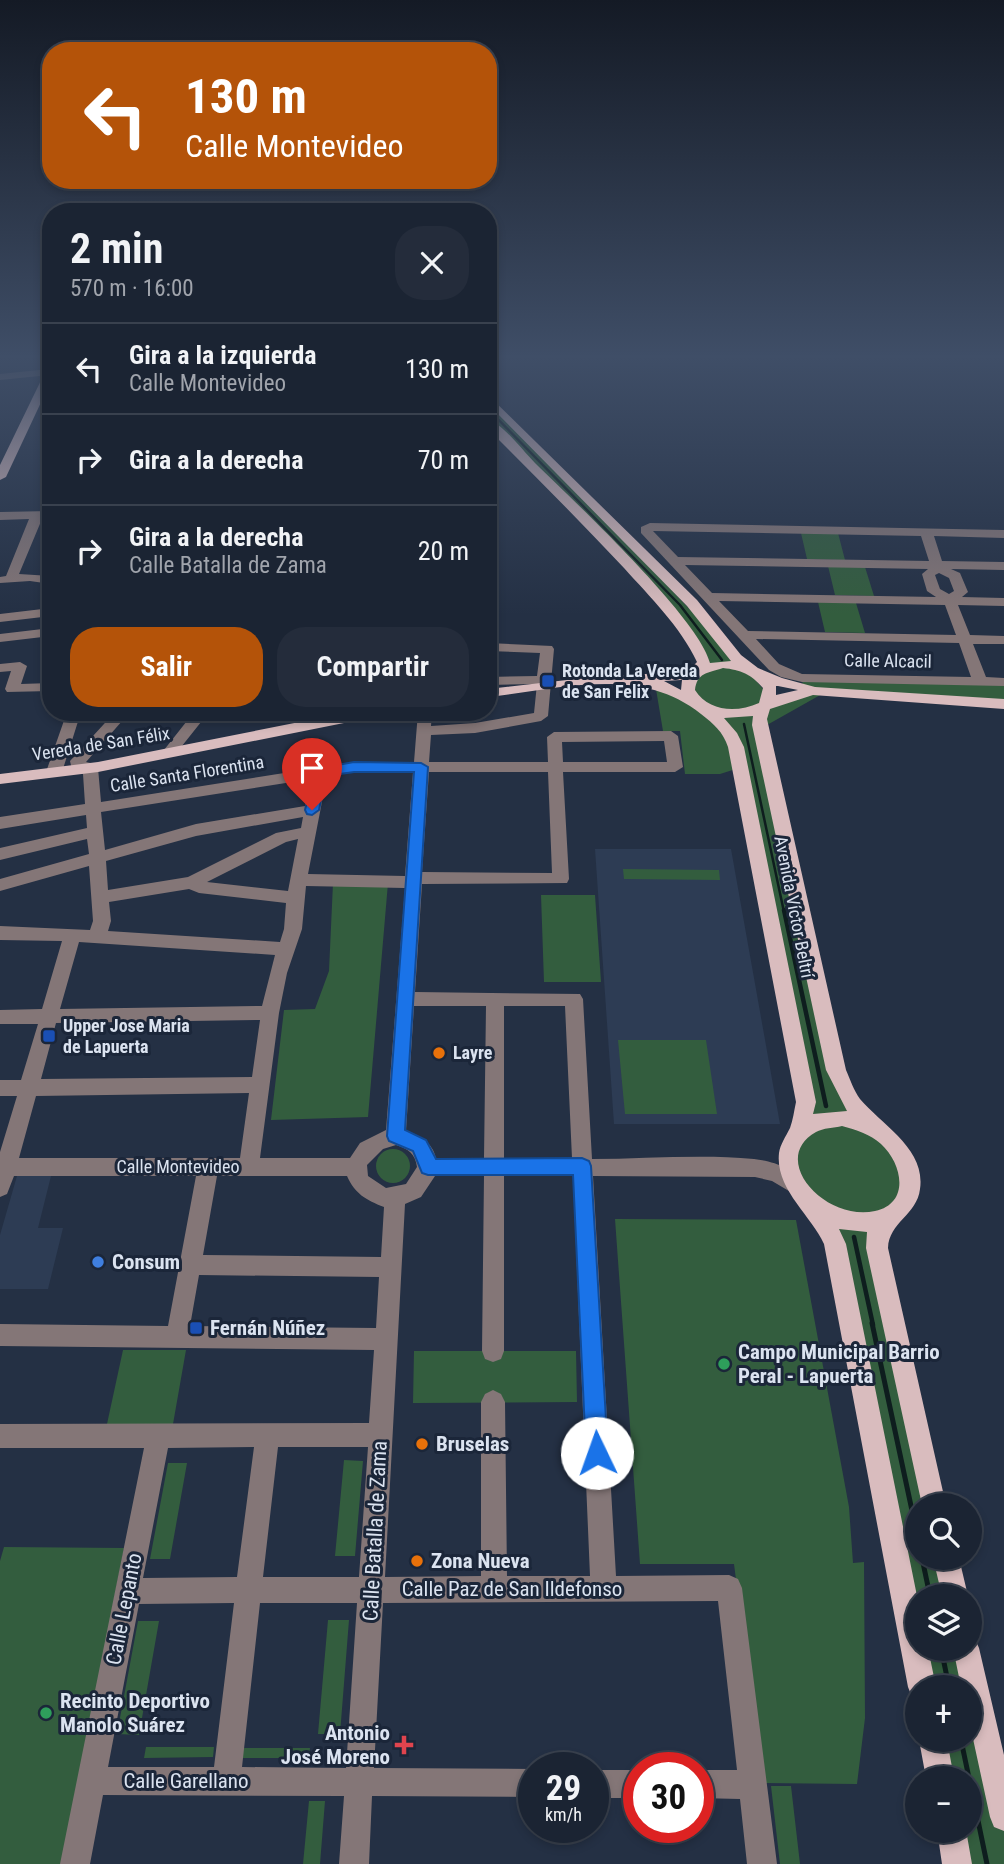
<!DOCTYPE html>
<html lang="es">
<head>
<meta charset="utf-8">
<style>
  :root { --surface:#1b2433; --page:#242c3b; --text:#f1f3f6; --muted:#a0a4ac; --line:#39414e; --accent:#b45309 }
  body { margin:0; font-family:"Roboto Condensed",sans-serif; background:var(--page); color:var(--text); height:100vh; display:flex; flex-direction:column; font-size:26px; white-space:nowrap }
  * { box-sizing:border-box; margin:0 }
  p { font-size:23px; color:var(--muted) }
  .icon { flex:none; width:38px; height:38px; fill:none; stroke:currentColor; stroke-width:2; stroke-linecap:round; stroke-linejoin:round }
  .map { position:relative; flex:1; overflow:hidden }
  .side { position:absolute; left:42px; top:203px; width:455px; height:518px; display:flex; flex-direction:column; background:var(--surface); border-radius:28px; box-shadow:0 4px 10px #0003,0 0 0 2px var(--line) }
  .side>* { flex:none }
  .top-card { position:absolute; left:42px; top:42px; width:455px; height:147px; border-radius:28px; box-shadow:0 4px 10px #0003,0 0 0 2px var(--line); background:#b45309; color:#fff; overflow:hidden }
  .fabs { position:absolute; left:905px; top:1493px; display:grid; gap:14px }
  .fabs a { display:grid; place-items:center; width:77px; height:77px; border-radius:50%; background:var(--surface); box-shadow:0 4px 10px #0003,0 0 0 2px var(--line); font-size:35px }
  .speed { position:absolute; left:518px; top:1752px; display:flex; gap:14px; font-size:35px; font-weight:700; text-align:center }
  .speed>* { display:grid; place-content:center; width:91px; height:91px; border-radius:50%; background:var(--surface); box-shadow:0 4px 10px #0003,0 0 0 2px var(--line); line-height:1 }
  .speed small { font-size:18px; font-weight:400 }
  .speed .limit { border:10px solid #d22; background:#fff; color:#111 }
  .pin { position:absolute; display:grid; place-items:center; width:60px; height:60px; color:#fff; margin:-72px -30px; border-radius:50% 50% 50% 0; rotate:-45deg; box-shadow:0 0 7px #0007 }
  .pin .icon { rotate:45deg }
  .me { position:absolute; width:77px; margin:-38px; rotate:357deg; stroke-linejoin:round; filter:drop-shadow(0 0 5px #0008) }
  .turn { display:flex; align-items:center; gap:24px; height:147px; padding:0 28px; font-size:32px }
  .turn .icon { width:91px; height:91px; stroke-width:2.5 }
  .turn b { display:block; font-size:49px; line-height:60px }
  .round { display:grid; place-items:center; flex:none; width:74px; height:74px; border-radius:28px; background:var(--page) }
  .head { display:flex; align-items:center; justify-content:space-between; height:119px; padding:0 28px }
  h1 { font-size:42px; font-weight:700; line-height:52px }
  .button { display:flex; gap:14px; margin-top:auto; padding:14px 28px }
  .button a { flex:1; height:80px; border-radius:28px; background:var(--accent); color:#fff; font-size:28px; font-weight:700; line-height:80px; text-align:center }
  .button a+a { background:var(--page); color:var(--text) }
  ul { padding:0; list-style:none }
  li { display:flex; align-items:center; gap:21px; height:91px; padding:0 28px; border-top:2px solid var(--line) }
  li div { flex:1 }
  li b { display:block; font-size:26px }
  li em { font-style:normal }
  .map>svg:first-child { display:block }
  .built { fill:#2d3c54 }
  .green { fill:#335d3e }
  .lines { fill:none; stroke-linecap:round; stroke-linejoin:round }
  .stream-far2 { stroke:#0e1d1e; stroke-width:2.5 }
  .stream-far1 { stroke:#0e1d1e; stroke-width:4.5 }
  .stream { stroke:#0e1d1e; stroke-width:5 }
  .minor { fill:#847677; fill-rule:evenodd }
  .major { fill:#d9bcbe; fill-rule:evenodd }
  .route { fill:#1a73e8; stroke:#114b97; stroke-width:2 }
  .transit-dot { fill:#1a4fb4; stroke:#1b2639; stroke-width:2.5 }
  .food-dot { fill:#e8710a; stroke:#1b2639; stroke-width:2.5 }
  .shop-dot { fill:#3f7fe0; stroke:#1b2639; stroke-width:2.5 }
  .leisure-dot { fill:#2e9e5b; stroke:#1b2639; stroke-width:2.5 }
  .health-dot { fill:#e0444e; stroke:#1b2639; stroke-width:2.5 }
  .labels { text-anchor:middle; stroke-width:6; stroke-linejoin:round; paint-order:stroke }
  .street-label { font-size:18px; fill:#dbe3f0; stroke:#1b2639 }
  .poi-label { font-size:18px; font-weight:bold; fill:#dbe3f0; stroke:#1b2639; text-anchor:start }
  .near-poi-label { font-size:21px; font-weight:bold; fill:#dbe3f0; stroke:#1b2639; text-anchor:start }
  .near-street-label { font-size:21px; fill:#dbe3f0; stroke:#1b2639 }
</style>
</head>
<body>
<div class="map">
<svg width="1004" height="1864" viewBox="0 0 1004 1864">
  <rect width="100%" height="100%" fill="#243044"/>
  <path class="built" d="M595 849H731L780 1124H614Z
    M17 1176H51L38 1228H63L48 1289H0V1235Z"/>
  <path class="green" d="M488 398 742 664 770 697 822 694 767 725 836 1070 911 1180 881 1225 934 1505H917V1558H946L955 1596H917V1648L966 1649 1004 1817V1864H957L951 1831 970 1830V1778H940L933 1740H970V1687H922L840 1266 794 1185 802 1123 739 768 720 774H685L680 731H663L656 689 690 694 699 669 700 648 488 422Z
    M801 533H838L845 560 807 559Z
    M828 566 865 567 874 596 835 595Z
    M818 602 856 603 865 633 825 632Z
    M802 678 1004 682V704L803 687Z
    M623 869 719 870 720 880 624 879Z
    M333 883H388L368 1117 271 1120 284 1010 315 1009 329 971Z
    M541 895H595L601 982H544Z
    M618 1040H706L717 1114H625Z
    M376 1166a17 17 0 1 1 34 0a17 17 0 1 1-34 0Z
    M615 1219 796 1220 849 1507 853 1563 864 1562 865 1718 857 1784 762 1783 734 1564H640Z
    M123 1350H186L173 1424H107Z
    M414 1351H576L577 1402 413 1403Z
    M344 1460 363 1461 355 1556H335Z
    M168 1463H187L170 1559H150Z
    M4 1547 124 1548 62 1864H0V1561Z
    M328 1620H349L340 1734H318Z
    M138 1621H159L139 1735 117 1734Z
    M146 1747H214L213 1757 144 1758Z
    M242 1748H310L309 1758H241Z
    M771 1786H791L800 1864H780Z
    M309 1801H325L320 1864H303Z"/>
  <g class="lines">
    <path class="stream-far2" d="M488 409 680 605 722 660
      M744 724 784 912"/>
    <path class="stream-far1" d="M784 910 826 1106
      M854 1237 873 1325"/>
    <path class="stream" d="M872 1323 917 1534
      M922 1558 930 1596
      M941 1648 949 1687
      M961 1740 969 1778
      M970 1782 987 1864"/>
    <path class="minor" d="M49 369V375L0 380V374Z
      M51 511V519H42L19 574 51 576V584L30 581 0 583V577L6 576 29 519 0 520V512Z
      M650 523 1004 530V538L934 536 942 561 1004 562V570L951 569 960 573 968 592 962 597 1004 598V606L958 605 970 635 1004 636V644H973L986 677 1004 678V686L802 682 781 677 769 670 641 533V527ZM653 531 921 536 929 561 678 557ZM685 565 928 569 922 574 927 591 936 597 712 593ZM939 573 949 578 954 591 949 594 940 589 935 575ZM719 601 945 605 956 635 748 631ZM756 639 959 643 971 677 802 674 779 664Z
      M51 608V616L0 622V614Z
      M51 628V636L0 642V634Z
      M488 643 552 646 554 649 548 716 541 721 475 733 431 735 429 762H548L547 737 554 732 671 731 678 736 683 767 675 772H563L569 879 567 883 422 884 415 992 580 994 583 999 592 1159C645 1159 701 1154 754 1159 772 1161 796 1168 804 1185L801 1191 794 1194 772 1181 755 1177 593 1176 616 1576 729 1575 738 1579 742 1588 777 1864H747L740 1799 698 1798V1770H737L718 1601 383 1603 374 1768 534 1769V1797L372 1796 369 1864H339L344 1796 103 1795 90 1864H60L144 1448H0V1424L369 1423 374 1350 0 1346V1324L168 1326 196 1176H14L7 1194 0 1197V1152L17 1096H0V1080H21L38 1024H0V1010L42 1009 62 941 0 940V926L90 930 93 921 89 866 0 891V879L89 854 87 839 0 860V848L87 828 86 815 0 829V817L85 804 83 774H73L70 761 115 712H130L86 762 95 764 98 768 101 802 354 762H414L418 712H432L431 726 475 723 534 713 537 684 488 685V677L537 676 540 653 488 651ZM664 741 667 762H563L562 742ZM354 772H413L405 876 308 874 327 776ZM429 772H548L552 873 422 872ZM311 779 305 806 196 824 105 850 101 812ZM303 817 301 828 276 833 188 877 108 890 106 861 196 836ZM298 839 288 891 207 882 286 842ZM306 886 405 888 386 1130 360 1143 350 1158H260L279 1013 287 973 302 929ZM189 889 199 893 286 903 284 929 280 942 108 931 111 921 109 902ZM79 942 275 955 262 1006 60 1009ZM414 1006H486L484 1158H436C432 1142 421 1137 406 1131ZM504 1006H565L572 1158H504ZM260 1020 252 1077 41 1079 56 1023ZM249 1093 240 1158H19L36 1096ZM396 1145C408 1149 415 1153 417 1167L406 1184 386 1188 368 1176 367 1165 383 1149ZM217 1176H347C355 1194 366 1200 384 1207L381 1257 203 1255ZM435 1176H484L482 1351 485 1359 493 1362 501 1359 504 1351V1176H573L590 1576H507L505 1402 501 1394 493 1390 485 1394 481 1402V1576L385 1577 405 1204 421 1197ZM199 1275 379 1277 376 1328 190 1326ZM254 1447 237 1577 143 1578 168 1448ZM278 1447H368L359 1577H263ZM234 1603 214 1767H108L139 1604ZM260 1603H357L346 1768 242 1767Z
      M20 662 27 666 21 684 51 683V691L7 692 5 689 11 671 0 672V664Z
      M67 712H81L62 772 54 777 46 772Z
      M194 712H209L174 756H164L161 753 164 750Z
      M593 1770H639V1798H593Z"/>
    <path class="major" d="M51 367V381L6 477 0 480V465L46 370Z
      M488 395 697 600 741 655 758 668 782 678 815 687 1004 699V709L813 695 770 709 767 719 846 1070C850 1079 854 1091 860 1099 882 1125 926 1149 920 1189 917 1215 889 1222 888 1248L946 1505H922L866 1248 867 1232 839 1229 846 1244 917 1596V1648H928L936 1687H917V1699L912 1697 908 1687 824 1244C811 1215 775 1189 779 1153 780 1145 786 1136 790 1128 793 1120 794 1111 796 1102L728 747C723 732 714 724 701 714 640 665 560 689 488 697V689L593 677 680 672 690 669 697 662C680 626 650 597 624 568 580 521 534 475 488 429V419C505 426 521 449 535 463 573 500 699 618 710 663L731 661 687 606 488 404ZM723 668C741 670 751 674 763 688L759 703C737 713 709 712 695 690 697 673 707 673 723 668ZM682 680 681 690 664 681 681 680ZM776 686H778L798 690 776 695ZM753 716 752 725 826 1070 847 1111 813 1114 816 1102 744 747 737 733 724 718ZM842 1126C856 1130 870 1134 881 1144 902 1163 911 1203 875 1211 825 1222 768 1159 816 1132 823 1128 834 1128 842 1126Z
      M350 712H381L374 717 98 772 0 784V774L98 762Z
      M933 1558H959L968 1596H942Z
      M970 1636 975 1639 979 1648 1004 1755V1831L994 1827 990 1817 970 1725V1687H961L953 1648H970Z
      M919 1740H947L954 1778H926Z
      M937 1830H966L972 1864H942Z"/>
  </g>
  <linearGradient id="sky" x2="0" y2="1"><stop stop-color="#141a25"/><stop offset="0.58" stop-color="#3f4e67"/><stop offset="1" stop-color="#3f4e67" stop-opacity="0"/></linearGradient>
  <rect width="1004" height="615" fill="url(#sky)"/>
  <path class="route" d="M354 762 421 763 428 767 405 1130 426 1140 436 1159 582 1158 589 1161 591 1166 608 1453 605 1460 597 1464 589 1460 586 1453 573 1175H428L422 1173 413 1151 389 1141 387 1136 414 772H354L326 776 319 810 312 815 307 814 305 810 315 769Z"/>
  <g class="transit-dot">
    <rect x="541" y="674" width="14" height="14" rx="3.5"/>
    <rect x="42" y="1029" width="14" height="14" rx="3.5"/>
    <rect x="189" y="1321" width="14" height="14" rx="3.5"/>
  </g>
  <g class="food-dot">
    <circle cx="439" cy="1053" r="7"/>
    <circle cx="422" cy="1444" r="7"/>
    <circle cx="417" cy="1561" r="7"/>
  </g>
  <circle class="shop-dot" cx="98" cy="1262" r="7"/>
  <g class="leisure-dot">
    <circle cx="724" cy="1364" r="7"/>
    <circle cx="46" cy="1713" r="7"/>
  </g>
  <path class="health-dot" d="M400.5 1734.5h7v7h7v7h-7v7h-7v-7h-7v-7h7z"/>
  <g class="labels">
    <g class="street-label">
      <text transform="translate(888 661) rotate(1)" y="6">Calle Alcacil</text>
      <text transform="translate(101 744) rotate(-9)" y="6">Vereda de San Félix</text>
      <text transform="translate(187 774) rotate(-9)" y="6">Calle Santa Florentina</text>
      <text transform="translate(794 907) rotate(79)" y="6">Avenida Víctor Beltrí</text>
      <text x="178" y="1173">Calle Montevideo</text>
    </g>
    <g class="poi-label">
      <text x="562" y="677">Rotonda La Vereda<tspan x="562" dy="21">de San Felix</tspan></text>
      <text x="63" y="1032">Upper Jose Maria<tspan x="63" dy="21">de Lapuerta</tspan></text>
      <text x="453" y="1059">Layre</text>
    </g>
    <g class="near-poi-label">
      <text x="112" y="1269">Consum</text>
      <text x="210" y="1335">Fernán Núñez</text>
      <text x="738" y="1359">Campo Municipal Barrio<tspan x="738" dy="24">Peral - Lapuerta</tspan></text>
      <text x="436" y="1451">Bruselas</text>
      <text x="431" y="1568">Zona Nueva</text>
      <text x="60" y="1708">Recinto Deportivo<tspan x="60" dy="24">Manolo Suárez</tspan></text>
      <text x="390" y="1740" text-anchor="end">Antonio<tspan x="390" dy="24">José Moreno</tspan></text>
    </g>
    <g class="near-street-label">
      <text transform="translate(375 1531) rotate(-87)" y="7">Calle Batalla de Zama</text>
      <text x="512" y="1596">Calle Paz de San Ildefonso</text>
      <text transform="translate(124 1609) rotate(-79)" y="7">Calle Lepanto</text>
      <text x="186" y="1788">Calle Garellano</text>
    </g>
  </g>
</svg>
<div class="fabs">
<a><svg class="icon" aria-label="search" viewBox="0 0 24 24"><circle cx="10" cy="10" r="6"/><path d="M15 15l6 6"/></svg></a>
<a><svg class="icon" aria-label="layers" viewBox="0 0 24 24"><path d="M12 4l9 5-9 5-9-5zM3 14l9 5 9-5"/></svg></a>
<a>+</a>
<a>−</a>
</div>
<div class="speed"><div>29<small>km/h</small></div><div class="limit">30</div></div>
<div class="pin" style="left:312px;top:810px;background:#d93025"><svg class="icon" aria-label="arrive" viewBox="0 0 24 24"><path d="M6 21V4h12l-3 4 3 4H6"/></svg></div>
<svg class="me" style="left:597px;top:1453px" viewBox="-20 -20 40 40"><circle r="19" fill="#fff"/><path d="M0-13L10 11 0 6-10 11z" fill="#1a73e8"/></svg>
<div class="top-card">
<div class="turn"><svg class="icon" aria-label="left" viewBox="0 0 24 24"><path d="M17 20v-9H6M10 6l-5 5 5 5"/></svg><div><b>130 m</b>Calle Montevideo</div></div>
</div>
<section class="side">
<div class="head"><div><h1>2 min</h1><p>570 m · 16:00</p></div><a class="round"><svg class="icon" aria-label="close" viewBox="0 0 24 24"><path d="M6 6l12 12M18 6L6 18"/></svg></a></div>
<ul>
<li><svg class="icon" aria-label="left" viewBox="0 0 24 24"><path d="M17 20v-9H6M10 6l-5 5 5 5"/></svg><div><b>Gira a la izquierda</b><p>Calle Montevideo</p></div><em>130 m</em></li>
<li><svg class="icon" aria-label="right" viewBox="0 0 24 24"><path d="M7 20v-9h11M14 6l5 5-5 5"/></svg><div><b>Gira a la derecha</b></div><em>70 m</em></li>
<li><svg class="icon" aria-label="right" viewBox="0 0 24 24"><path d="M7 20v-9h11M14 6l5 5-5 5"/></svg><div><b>Gira a la derecha</b><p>Calle Batalla de Zama</p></div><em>20 m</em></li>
</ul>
<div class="button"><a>Salir</a><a>Compartir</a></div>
</section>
</div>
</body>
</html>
